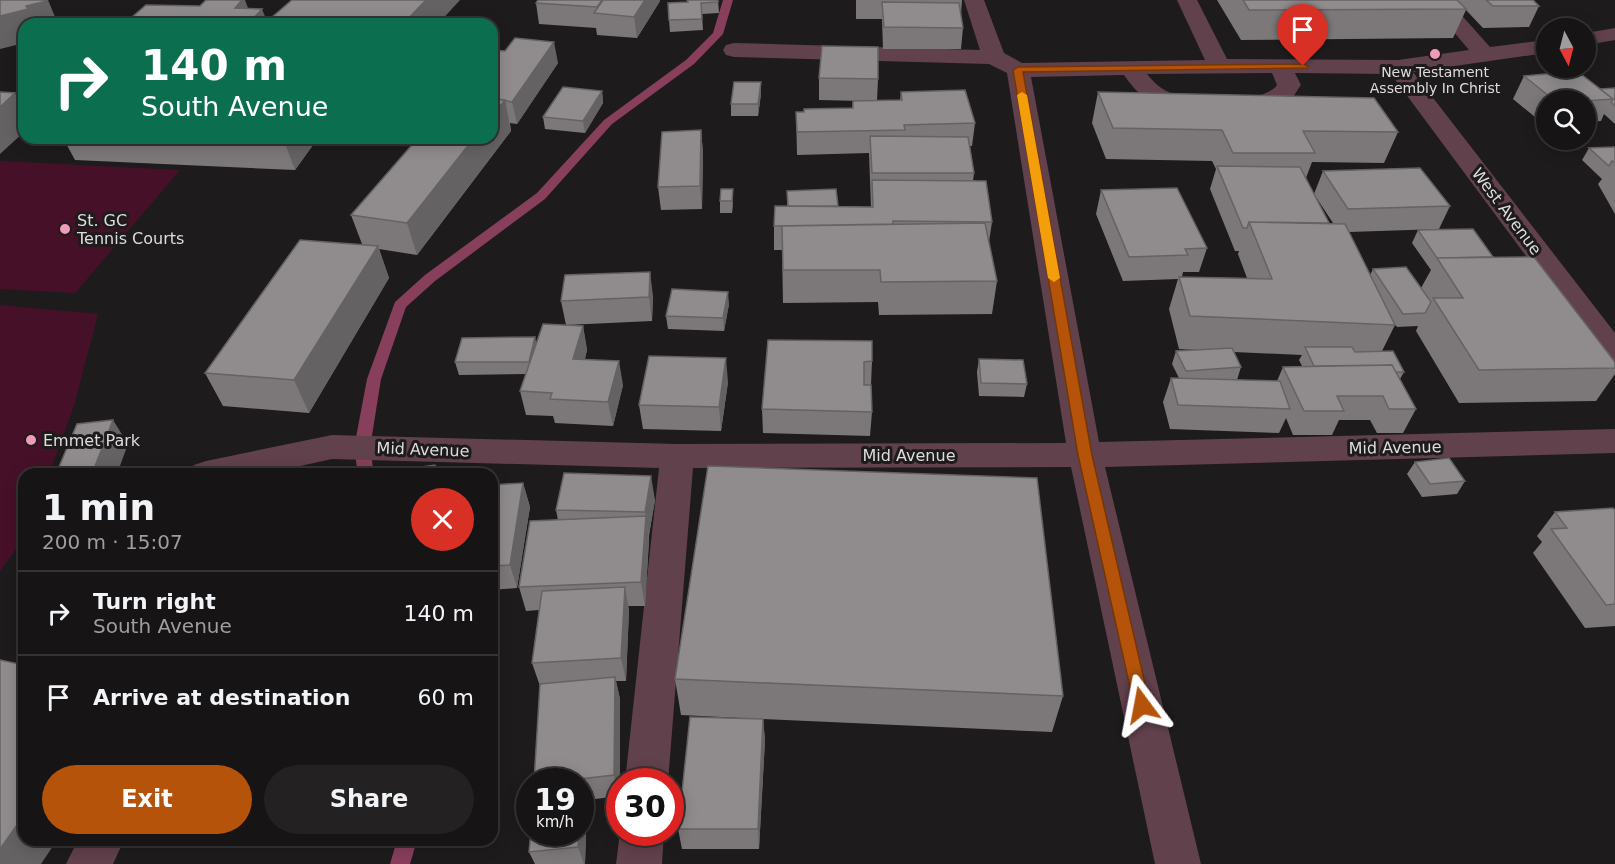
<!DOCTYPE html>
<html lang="en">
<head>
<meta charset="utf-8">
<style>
  :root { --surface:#161415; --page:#232122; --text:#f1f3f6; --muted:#9e9ea0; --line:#353334; --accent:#b45309 }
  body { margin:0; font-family:"DejaVu Sans",sans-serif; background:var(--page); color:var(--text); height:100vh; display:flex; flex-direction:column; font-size:22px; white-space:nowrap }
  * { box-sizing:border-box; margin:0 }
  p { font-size:20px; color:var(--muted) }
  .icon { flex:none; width:33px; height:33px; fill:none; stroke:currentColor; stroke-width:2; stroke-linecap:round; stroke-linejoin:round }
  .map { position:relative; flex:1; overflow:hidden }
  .side { position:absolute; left:18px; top:468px; width:480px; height:378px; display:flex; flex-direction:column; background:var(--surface); border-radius:18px; box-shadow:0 3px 15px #0003,0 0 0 2px var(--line) }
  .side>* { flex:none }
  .hud { position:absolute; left:18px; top:18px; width:480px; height:126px; border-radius:18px; box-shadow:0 3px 15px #0003,0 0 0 2px var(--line); background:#0b6e4f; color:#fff; overflow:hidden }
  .needle { width:39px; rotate:173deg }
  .controls { position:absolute; left:1536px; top:18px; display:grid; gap:12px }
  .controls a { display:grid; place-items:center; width:60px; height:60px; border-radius:50%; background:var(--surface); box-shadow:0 3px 15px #0003,0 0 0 2px var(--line); font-size:30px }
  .speed { position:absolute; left:516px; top:768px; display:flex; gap:12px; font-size:30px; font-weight:700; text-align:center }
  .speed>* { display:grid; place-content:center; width:78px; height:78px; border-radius:50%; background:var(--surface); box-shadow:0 3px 15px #0003,0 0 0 2px var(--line); line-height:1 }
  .speed small { font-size:15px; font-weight:400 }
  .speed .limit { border:9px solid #d22; background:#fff; color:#111 }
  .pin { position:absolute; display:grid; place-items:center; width:51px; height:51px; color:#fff; margin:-62px -26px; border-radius:50% 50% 50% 0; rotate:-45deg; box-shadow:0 0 6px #0007 }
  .pin .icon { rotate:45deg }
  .me { position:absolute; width:66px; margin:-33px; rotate:347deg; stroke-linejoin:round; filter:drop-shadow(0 0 4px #0008) }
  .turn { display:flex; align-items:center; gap:21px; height:126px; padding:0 24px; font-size:27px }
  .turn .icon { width:78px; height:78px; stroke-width:2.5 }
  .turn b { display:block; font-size:42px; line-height:51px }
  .round { display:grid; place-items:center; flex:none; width:63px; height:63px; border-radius:32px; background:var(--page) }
  .head { display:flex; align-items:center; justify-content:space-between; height:102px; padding:0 24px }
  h1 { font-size:36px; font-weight:700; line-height:45px }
  .button { display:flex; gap:12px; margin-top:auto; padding:12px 24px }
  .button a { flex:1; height:69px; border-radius:36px; background:var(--accent); color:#fff; font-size:24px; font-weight:700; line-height:69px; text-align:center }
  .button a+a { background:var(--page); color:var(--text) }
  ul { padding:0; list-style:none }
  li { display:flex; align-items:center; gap:18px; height:84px; padding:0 24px; border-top:2px solid var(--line) }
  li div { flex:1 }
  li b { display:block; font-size:22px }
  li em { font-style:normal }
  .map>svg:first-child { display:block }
  .green { fill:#471029 }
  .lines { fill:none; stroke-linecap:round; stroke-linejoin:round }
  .stream { fill:#883f5c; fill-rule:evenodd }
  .minor { fill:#61414c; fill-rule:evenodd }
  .wall { fill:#7c7879; fill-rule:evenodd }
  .shaded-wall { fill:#656263 }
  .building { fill:#908c8d; stroke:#656263; stroke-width:1.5 }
  .route { fill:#b45309; stroke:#753606; stroke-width:1.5 }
  .slow { fill:#f59e0b }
  .poi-dot { fill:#ef9ab8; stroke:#1e1b1c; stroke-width:2 }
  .labels { text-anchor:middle; stroke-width:6; stroke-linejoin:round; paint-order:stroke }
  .far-poi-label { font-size:14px; fill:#dedcdc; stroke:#1e1b1c }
  .street-label { font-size:16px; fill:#dedcdc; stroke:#1e1b1c }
  .poi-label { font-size:16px; fill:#dedcdc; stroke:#1e1b1c; text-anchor:start }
</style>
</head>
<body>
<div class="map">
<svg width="1615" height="864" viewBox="0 0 1615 864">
  <rect width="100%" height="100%" fill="#1e1b1c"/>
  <path class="green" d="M0 161 180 170 75 293 0 289Z
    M0 305 98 314 74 406 49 474H24V538L0 571Z"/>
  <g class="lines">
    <path class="stream" d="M723 0H733L723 34 694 64 612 124 545 199 435 281 406 307 381 379 370 448 374 474H358L354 448 367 379 395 302 425 275 537 193 604 120 686 60 713 33Z
      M397 840H417L410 864H390Z"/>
    <path class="minor" d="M964 0H984L1004 53 1022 63 1205 60 1177 0H1197L1227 59 1398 60 1469 50 1427 0H1448L1490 47 1546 40V53L1413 72 1615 333V364L1604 361 1391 74 1295 73 1301 85C1297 90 1294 97 1290 100 1263 121 1178 117 1150 101 1139 95 1131 85 1124 75L1031 77 1099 442 1615 429V453L1105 467 1201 864H1155L1071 467 693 468 668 782H625L659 468 332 459 264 474H189L194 465 206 461 332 435 677 444 1066 443 1007 73 989 64 734 57 726 55 723 50 726 45 734 43 980 50ZM1272 73 1277 85C1263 105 1195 102 1173 94 1162 90 1154 83 1147 74Z
      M1615 28V40L1586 45V33Z
      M620 832H664L662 864H616Z
      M78 840H124L113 864H66Z"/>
  </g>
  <path class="wall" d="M538 0H660V1L637 38 597 35 596 28 539 24 536 3Z
    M718 0 719 13 702 14 703 30 670 32 669 20 688 2Z
    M856 0H962L961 15 963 28 961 49H883L882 19H856Z
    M1217 0H1533L1539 6 1529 27 1483 28 1466 10 1453 38 1241 40Z
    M492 50 558 63 517 124 510 123 511 131 417 255 379 249 389 278 309 413 223 406 205 373 362 244 351 215 492 138Z
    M1524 76 1600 89 1615 88V124L1604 114 1601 121 1586 122V100H1546V126L1513 99Z
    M819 78 878 79 877 101 900 100 901 92 975 123 972 146H970L974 173 973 181 992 222 989 242 997 281 992 314 879 315 878 302 783 303 782 250H774V226L787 206V191L838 206 871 207 869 153 797 155 796 112H804V109L852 108 853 101H863L819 100Z
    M602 91 603 103 585 133 545 129 543 117Z
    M1098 92 1398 132 1384 163 1312 162 1306 178 1329 223H1333L1314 194 1323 171 1450 206 1439 229 1349 232 1370 275 1373 269 1421 288 1431 270 1412 243 1418 230 1493 257 1615 362V374L1596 401 1459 403 1416 331 1418 326 1397 327 1393 321 1395 325 1382 351 1404 372 1400 379 1416 409 1403 433H1377L1370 420H1339L1332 435H1293L1286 418 1279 433 1170 429 1163 402 1171 378H1179L1172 364 1176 351 1198 350 1179 349 1169 309 1178 279 1123 281 1096 214 1101 190 1207 248 1199 272H1183L1182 277 1247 278 1238 254 1239 251H1235L1210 189 1216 169 1212 161 1106 159 1092 123ZM1234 352 1302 355 1299 360 1302 366 1283 367 1277 381 1237 380 1241 367Z
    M761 94 758 116H731V104Z
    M701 130 703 153 702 209 661 210 658 187Z
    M63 138H318L295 170 75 160Z
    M1615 147V214L1598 184 1602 179 1582 160 1589 148Z
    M733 189V202L732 213H720V201Z
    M653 296 652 321 566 325 561 301Z
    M729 304 724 331 668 329 666 316Z
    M583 326 587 350 585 359 623 385 613 426 555 423 553 416 526 415 520 391 526 374 459 375 455 362 536 344Z
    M872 341V361L871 385 872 412 870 436 763 433 762 409Z
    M979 359 1027 384 1024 397 979 396 977 372Z
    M728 382 721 431 643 429 639 405Z
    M1415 462 1465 481 1457 494 1422 497 1407 474Z
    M523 483 530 507 517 588 492 590V485Z
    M655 500 649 535V540L645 606H628L629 610 626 681H616L620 699V796L587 800 585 864H535L529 852 540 686 532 663 539 610 526 611 519 587 558 520 556 510Z
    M1615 510V626L1585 628 1533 553 1542 542 1537 536 1555 512Z
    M675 679 1063 696 1052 732 763 719 765 740 759 849H682L678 829 761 719 681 715Z"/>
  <path class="shaded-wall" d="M46 0H48L58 24H24V43L0 49V16L26 6Z
    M242 0H245L252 19 235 8Z
    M426 0H460L438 24H403Z
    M645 0H660V1L637 38 634 17Z
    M262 9 268 24H248Z
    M554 42 558 63 517 124 512 102Z
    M761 82V94L758 116V104Z
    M602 91 603 103 585 133 583 121Z
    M15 93 24 109V132L0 154V107Z
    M505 100 511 131 417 255 407 223 474 138H492V116Z
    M701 130 703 153 702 209 700 186Z
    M283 138H318L295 170Z
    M733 189V202L732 213V201Z
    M378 246 389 278 309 413 294 380Z
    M650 272 653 296 652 321 649 297Z
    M728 292 729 304 724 331 723 318Z
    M583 326 587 350 578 383 573 359Z
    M535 337 538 350 532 374 529 362Z
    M726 358 728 382 721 431 719 407Z
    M619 361 623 385 613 426 608 402Z
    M113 420 128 444 117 474H92Z
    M435 465 438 474H435Z
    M651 476 655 500 649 535 645 512Z
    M523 483 530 507 517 588 510 565Z
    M646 516 649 540 645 606 641 582Z
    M625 587 629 610 626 681 621 658Z
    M615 677 620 699V796L614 775Z
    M763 719 765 740 759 849 758 829Z
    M580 779 587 800 585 864H584L578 847 579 832H580Z
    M24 815V840H57L41 864H0V849Z"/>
  <path class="building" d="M0 0H46L47 1 26 6 28 9 0 16Z
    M206 0H242L235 8 262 9 248 24H124L146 5 200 6Z
    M292 0H426L403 24H264Z
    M538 0H602L597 7 536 3Z
    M603 0H645L634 17 594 13Z
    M687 0H718V2L701 3 702 19 669 20 668 3 688 2Z
    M1243 0H1457L1466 9 1249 10Z
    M1486 0H1533L1539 6H1493Z
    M882 2 959 3 963 28 884 27Z
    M515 38 554 42 512 102 492 98V50L505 51Z
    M822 46 878 47V79L819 78Z
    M1577 71 1613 99 1586 101 1554 100 1524 76Z
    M734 82H761L758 104H731Z
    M563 87 602 91 583 121 543 117Z
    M1615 88V106L1611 102 1613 99 1600 89Z
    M965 90 975 123 904 125 905 130 797 132 796 112H804V109L853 108V101L902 100 901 92Z
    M0 92 15 93 0 107Z
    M1098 92 1374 98 1398 132 1303 131 1315 153H1233L1222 130 1113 128Z
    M492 98 505 100 492 116Z
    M701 130 700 186 658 187 662 132Z
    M870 136 968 137 974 173H872Z
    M418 138H474L407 223 351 215Z
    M1615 147V162L1612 161 1609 166 1589 148Z
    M1217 166 1300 167 1329 223 1249 222 1247 228H1243Z
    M1420 168 1450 206 1348 209 1323 171Z
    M872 180 986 181 992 222 893 221V224L774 226 775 206 873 207Z
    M1177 188 1207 248 1185 249 1188 255 1129 257 1101 190Z
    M721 189H733L732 201H720Z
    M836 189 838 206H788L787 191Z
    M1249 222 1345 224 1395 325 1190 316 1179 277 1272 279Z
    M985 223 997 281 881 282 880 270H783L782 226Z
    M1473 229 1493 257 1437 258 1418 230Z
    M300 240 378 246 294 380 205 373Z
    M1534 257 1615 362V368L1479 370 1433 298H1463L1437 258Z
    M1406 267 1431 302 1425 313 1403 314 1373 269Z
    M650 272 649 297 561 301 565 275Z
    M672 289 728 292 723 318 666 316Z
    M543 324 583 326 573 359 619 361 608 402 550 399 552 393 520 391Z
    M535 337 529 362H455L462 338Z
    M768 340 872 341V361L864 362V385H871L872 412 762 409Z
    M1305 347H1352L1355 352 1393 351 1404 372H1396L1392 365 1314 366Z
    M1232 348 1241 367 1186 371 1176 351Z
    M649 356 726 358 719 407 639 405Z
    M979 359 1023 360 1027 384 981 383Z
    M1392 365 1416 409H1389L1383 396H1337L1344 411H1304L1283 367Z
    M1171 378 1280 381 1290 409 1178 405Z
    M113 420 92 474H56L77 424Z
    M1449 458 1465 481 1430 484 1415 462Z
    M435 465V474H394V471Z
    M708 466 1037 478 1063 696 675 679Z
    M564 473 651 476 645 512 556 510Z
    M523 483 510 565 492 566V485Z
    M1613 508 1615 510V604L1606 605 1551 529 1567 528 1555 512Z
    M646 516 641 582 519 587 530 521Z
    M625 587 621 658 532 663 542 591Z
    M0 660 24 665V815L0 849Z
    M615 677 614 775 580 779V782H534L540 684Z
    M690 717 763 719 758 829H678Z
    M531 832H579L578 847 529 852Z"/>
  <path class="route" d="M1303 64 1308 66 1307 68 1023 72 1092 455 1150 705 1148 710 1142 712 1136 710 1134 705 1078 455 1013 70 1018 67Z"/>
  <path class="slow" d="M1022 92 1027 95 1060 278 1054 282 1048 278 1017 95Z"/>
  <g class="poi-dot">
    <circle cx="1435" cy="54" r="6"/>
    <circle cx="65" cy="229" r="6"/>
    <circle cx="31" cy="440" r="6"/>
  </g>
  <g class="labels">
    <g class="far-poi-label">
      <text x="1435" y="77">New Testament<tspan x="1435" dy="16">Assembly In Christ</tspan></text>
    </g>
    <g class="street-label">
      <text transform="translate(1507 211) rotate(53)" y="6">West Avenue</text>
      <text transform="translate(1395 447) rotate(-1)" y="6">Mid Avenue</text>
      <text transform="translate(423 449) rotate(2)" y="6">Mid Avenue</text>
      <text x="909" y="461">Mid Avenue</text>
    </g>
    <g class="poi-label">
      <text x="77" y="226">St. GC<tspan x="77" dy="18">Tennis Courts</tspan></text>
      <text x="43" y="446">Emmet Park</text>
    </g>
  </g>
</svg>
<div class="controls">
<a><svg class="needle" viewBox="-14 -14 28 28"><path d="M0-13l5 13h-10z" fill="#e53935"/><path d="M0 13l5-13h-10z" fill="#9e9ea0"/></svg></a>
<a><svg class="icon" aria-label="search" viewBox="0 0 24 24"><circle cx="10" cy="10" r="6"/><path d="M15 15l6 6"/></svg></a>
</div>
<div class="speed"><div>19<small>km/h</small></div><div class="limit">30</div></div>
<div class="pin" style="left:1303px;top:66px;background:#d93025"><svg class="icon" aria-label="arrive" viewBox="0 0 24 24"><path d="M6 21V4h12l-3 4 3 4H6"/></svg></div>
<svg class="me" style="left:1142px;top:705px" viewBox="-20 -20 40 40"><path d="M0-17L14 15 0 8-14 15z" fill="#b45309" stroke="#fff" stroke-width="4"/></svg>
<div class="hud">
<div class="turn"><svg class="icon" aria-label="right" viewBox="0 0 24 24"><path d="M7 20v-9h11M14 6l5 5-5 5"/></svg><div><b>140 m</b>South Avenue</div></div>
</div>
<section class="side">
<div class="head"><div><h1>1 min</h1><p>200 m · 15:07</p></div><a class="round" style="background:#d93025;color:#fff"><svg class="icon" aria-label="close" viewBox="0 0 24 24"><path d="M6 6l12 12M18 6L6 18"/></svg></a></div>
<ul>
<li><svg class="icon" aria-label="right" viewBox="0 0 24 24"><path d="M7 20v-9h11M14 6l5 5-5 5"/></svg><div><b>Turn right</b><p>South Avenue</p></div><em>140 m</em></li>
<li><svg class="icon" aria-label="arrive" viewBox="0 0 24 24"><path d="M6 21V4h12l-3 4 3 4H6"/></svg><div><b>Arrive at destination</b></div><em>60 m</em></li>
</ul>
<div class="button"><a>Exit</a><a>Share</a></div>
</section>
</div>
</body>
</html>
